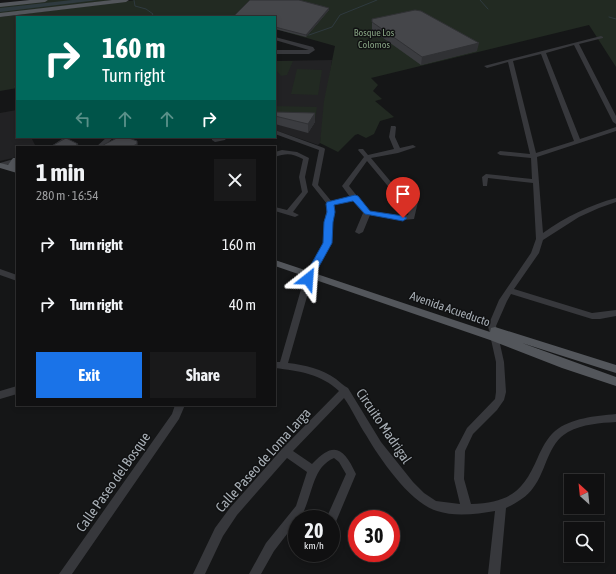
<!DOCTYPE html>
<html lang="en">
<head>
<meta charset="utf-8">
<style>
  :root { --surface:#101011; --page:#19191a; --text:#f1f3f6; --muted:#9c9d9f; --line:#303031; --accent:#1a73e8 }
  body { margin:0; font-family:"Asap Condensed",sans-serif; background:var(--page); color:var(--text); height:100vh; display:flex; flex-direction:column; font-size:15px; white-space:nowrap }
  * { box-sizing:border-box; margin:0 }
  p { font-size:13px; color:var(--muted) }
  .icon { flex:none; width:22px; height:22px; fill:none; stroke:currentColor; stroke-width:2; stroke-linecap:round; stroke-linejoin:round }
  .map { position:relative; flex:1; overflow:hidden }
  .sheet { position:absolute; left:16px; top:146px; width:260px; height:260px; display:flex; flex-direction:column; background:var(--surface); border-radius:0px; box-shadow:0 2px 6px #0003,0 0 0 1px var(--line) }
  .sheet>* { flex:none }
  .guide { position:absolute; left:16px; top:16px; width:260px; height:122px; border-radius:0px; box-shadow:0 2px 6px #0003,0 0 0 1px var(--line); background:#00695c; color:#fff; overflow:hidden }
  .needle { width:26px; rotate:333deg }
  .tools { position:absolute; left:564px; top:474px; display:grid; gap:8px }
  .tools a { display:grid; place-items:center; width:40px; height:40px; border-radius:0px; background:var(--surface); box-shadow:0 2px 6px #0003,0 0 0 1px var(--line); font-size:20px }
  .speed { position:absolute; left:288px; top:510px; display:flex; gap:8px; font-size:20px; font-weight:700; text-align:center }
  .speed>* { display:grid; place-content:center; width:52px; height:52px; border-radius:50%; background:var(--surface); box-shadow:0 2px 6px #0003,0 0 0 1px var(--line); line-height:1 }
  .speed small { font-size:10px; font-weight:400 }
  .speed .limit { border:6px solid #d22; background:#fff; color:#111 }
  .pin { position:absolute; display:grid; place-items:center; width:34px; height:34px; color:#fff; margin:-41px -17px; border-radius:50% 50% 50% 0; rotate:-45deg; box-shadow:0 0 4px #0007 }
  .pin .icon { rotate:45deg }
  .me { position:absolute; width:44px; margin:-22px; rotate:28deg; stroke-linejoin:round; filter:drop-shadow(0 0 3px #0008) }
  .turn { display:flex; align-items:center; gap:14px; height:84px; padding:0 20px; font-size:18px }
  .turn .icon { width:52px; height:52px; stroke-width:2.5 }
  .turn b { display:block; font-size:28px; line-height:34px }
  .lanes { display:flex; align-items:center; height:38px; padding:0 20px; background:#0003; justify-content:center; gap:20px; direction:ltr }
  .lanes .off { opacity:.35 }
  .round { display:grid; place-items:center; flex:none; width:42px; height:42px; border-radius:0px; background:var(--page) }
  .headline { display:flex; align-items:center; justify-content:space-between; height:68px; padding:0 20px }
  h1 { font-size:24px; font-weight:700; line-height:30px }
  .button { display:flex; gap:8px; margin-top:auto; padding:8px 20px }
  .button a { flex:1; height:46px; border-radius:0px; background:var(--accent); color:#fff; font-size:16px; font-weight:700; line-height:46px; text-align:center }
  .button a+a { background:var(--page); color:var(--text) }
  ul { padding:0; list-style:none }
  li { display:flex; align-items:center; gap:12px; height:60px; padding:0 20px }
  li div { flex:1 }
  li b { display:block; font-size:15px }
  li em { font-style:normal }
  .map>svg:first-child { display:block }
  .built { fill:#222224 }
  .green { fill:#222a22 }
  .water { fill:#2f3a3f }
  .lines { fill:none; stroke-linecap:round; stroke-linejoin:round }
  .stream { stroke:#2f3a3f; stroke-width:1 }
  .minor { fill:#37383c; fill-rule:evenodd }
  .major { fill:#53565b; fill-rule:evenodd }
  .wall { fill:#3b3c40 }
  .shaded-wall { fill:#303134 }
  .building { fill:#45464a; stroke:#303134 }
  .route { fill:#1a73e8; stroke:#114b97 }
  .labels { text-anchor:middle; stroke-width:3; stroke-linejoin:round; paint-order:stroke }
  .far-park-label { font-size:10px; fill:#84a080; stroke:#101112 }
  .street-label { font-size:12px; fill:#a8afb6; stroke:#101112 }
  .near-street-label { font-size:14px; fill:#a8afb6; stroke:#101112 }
</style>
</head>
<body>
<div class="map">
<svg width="616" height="574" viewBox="0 0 616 574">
  <rect width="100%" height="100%" fill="#151617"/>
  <path class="built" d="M332 60 320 143 318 145 275 130V61Z
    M17 110V137H31L36 147H17V157L0 161V113Z"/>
  <path class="green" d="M48 0H114L0 14V6Z
    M136 0H616V67L589 25 371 78 378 85 373 91 382 99 375 101 394 117 380 121 374 134 366 138 358 134 355 135 338 152 320 143 324 101 335 46 275 29V17H17V88L0 91V17Z
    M275 61H293L287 75 281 76 275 69Z
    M297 69 322 70 318 95 291 94Z
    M275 106 317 107 315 120 275 119Z"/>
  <path class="water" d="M72 0H98L0 12V8Z"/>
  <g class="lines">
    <path class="stream" d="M134 0 135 6 146 9 153 14 151 17
      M480 0 488 9
      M609 17 616 19
      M309 35 332 27 340 15 377 0
      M15 86 17 84"/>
    <path class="minor" d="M601 36 603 37V38L579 44 616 116V124L613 122 574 45 546 53 580 139 616 127V131L537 157 543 233C565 217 590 205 616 198V202L599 208 579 217 543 240 539 253 514 289 592 313 616 310V316L600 319H592L511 294 507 301 496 326 504 362 506 392 504 400 497 410 473 434 465 451 464 479 471 504C510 502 523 492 538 457 542 448 547 438 555 431 571 418 595 416 616 414V422C600 423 583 424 568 432 547 444 547 470 533 488 527 497 516 503 506 508L500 574H488L495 511C477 514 455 517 437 511 410 503 380 459 366 435 358 423 352 409 344 398L293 451 312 464C334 440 344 448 356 474L335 524 331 525V519H326L346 474 339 462 334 458C310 468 313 501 299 519H297V521L274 551 261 574H249L266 543 296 506 307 472 287 458 237 515 223 536 205 574H193L215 528 229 509 282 449 339 391C321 374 299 371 275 368V362H280L304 279 324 243V223L327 208V204L312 185 319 150 275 134V130L324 148 325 149 318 185 332 202 350 197 342 186 364 157 358 150 359 149H363L368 155 394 149 389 137 391 126H395L396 127 395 137 400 148 413 145 416 147 398 153 371 158 396 188 419 192 420 193 414 219 403 220 370 215 363 232 359 234 355 232 363 213 353 201 334 205 335 208 332 223V243L312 279 288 363C305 365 322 369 336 379 340 382 344 386 348 388L381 442 413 482 424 493 436 501 460 504 454 479 455 451 467 428 495 399 496 392V362L488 326 499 300 531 253 536 239 533 183 488 178 487 186H483L482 177 486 174 532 179 531 158 500 155 497 153 500 151 530 154 508 62 487 68 484 66ZM541 54 574 141 536 153 513 61ZM367 161 392 191 413 195 408 215 403 216 369 211 349 186Z
      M275 37 313 47 315 50 309 54H275V50H309L275 40Z
      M65 137H72L57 147H50Z
      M107 137H114L103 147H96Z
      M139 137H147L144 139Z
      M212 137H227L225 140 215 142 212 140Z
      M282 150 297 152 309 158 305 177 308 192 293 212 299 215 295 217 275 211V207L287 210 302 192 299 177 303 159C292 153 286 153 275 157V152Z
      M17 158V162L0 167V163Z
      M0 269 17 275V281L0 275Z
      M17 386V394L0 399V391Z
      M175 405H185L179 419 72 574H59L172 414Z"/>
    <path class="major" d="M30 0H48L45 2 0 7V3Z
      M112 0H129L126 2 0 17V13Z
      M13 158H17V173L0 168V163L8 165Z
      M275 260 490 332 491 328 495 327 616 365V373L522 343 616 377V386L562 368 490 340 275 266Z"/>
  </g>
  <path class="wall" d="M329 8V10L306 37 275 29V17H234V16Z
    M372 19 477 51 421 65 372 30Z
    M275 112 315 113V122L308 133 275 124Z"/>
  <path class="shaded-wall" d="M329 8V10L306 37V35Z
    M479 43 477 51 421 65 422 57Z
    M315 113V122L308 133V124Z
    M137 141 138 147H131Z
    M78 144 79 147H73Z"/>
  <path class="building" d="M250 0H299L329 8 306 35 275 27V17H236L234 16Z
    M415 10 421 11 479 43 422 57 372 22V19Z
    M275 112 315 113 308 124 275 116Z
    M119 137H126L137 141V144L131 147H101L105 144Z
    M66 138 78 144 73 147H50Z"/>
  <path class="route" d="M355 195 358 196 370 211 403 216 407 218 403 221 365 214 353 201 334 205 335 212 333 222 332 243 311 281H305L303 279 323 243 324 222 327 212 326 204 327 202Z"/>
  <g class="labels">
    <g class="far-park-label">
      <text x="374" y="36">Bosque Los<tspan x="374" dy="12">Colomos</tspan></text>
    </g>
    <g class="street-label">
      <text transform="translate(450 309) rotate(19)" y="4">Avenida Acueducto</text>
    </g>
    <g class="near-street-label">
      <text transform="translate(384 426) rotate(56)" y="5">Circuito Madrigal</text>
      <text transform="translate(263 460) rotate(-48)" y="5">Calle Paseo de Loma Larga</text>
      <text transform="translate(113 482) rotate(-55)" y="5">Calle Paseo del Bosque</text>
    </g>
  </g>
</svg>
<div class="tools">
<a><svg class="needle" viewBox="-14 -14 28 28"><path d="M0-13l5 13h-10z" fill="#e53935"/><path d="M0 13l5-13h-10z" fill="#9c9d9f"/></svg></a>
<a><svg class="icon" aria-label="search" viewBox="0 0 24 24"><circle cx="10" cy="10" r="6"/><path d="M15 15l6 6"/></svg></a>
</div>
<div class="speed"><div>20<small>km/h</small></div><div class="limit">30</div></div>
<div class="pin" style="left:403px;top:218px;background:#d93025"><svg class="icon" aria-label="arrive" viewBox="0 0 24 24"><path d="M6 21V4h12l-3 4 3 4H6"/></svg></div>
<svg class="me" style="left:308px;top:279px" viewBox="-20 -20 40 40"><path d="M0-17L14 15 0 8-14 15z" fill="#1a73e8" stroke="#fff" stroke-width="4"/></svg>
<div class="guide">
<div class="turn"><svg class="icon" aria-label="right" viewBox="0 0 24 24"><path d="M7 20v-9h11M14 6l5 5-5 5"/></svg><div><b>160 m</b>Turn right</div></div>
<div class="lanes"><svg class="icon off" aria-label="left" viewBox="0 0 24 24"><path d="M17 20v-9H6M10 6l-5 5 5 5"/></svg><svg class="icon off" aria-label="ahead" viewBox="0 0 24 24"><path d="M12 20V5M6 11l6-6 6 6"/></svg><svg class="icon off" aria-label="ahead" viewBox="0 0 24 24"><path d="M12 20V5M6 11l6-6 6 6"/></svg><svg class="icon" aria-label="right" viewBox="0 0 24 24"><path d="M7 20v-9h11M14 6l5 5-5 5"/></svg></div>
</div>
<section class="sheet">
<div class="headline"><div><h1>1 min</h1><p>280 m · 16:54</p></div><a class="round"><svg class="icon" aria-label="close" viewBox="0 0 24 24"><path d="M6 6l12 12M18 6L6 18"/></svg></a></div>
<ul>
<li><svg class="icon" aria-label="right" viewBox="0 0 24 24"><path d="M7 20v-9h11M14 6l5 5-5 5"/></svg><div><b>Turn right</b></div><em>160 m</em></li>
<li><svg class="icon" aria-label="right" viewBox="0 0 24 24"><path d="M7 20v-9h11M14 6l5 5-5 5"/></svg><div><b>Turn right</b></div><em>40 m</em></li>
</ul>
<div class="button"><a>Exit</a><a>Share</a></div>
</section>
</div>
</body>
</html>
